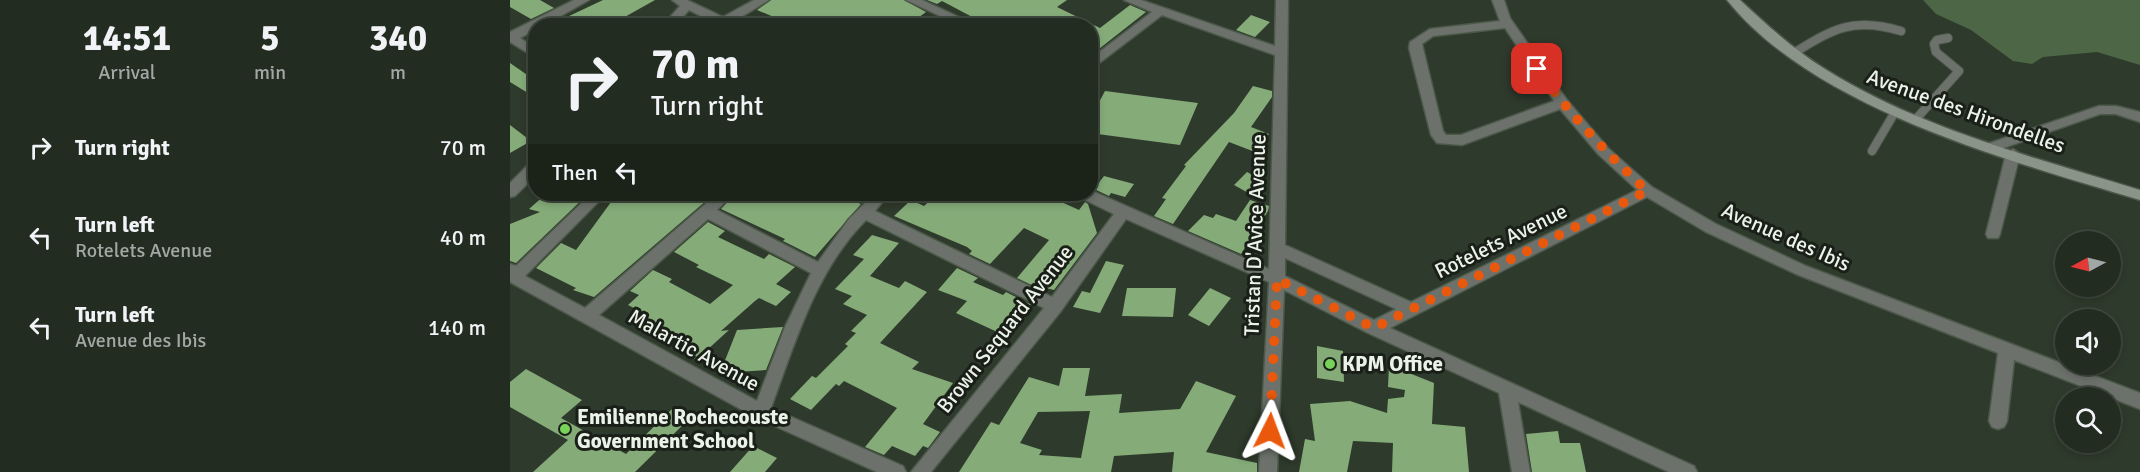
<!DOCTYPE html>
<html lang="en">
<head>
<meta charset="utf-8">
<style>
  :root { --surface:#222c20; --page:#2a3429; --text:#f1f3f6; --muted:#a2a7a5; --line:#3f483e }
  body { margin:0; font-family:Signika,sans-serif; background:var(--page); color:var(--text); height:100vh; display:flex; flex-direction:column; font-size:22px; white-space:nowrap }
  * { box-sizing:border-box; margin:0 }
  p { font-size:20px; color:var(--muted) }
  .icon { flex:none; width:33px; height:33px; fill:none; stroke:currentColor; stroke-width:2; stroke-linecap:round; stroke-linejoin:round }
  .map { position:relative; flex:1; overflow:hidden }
  .sheet { display:flex; flex-direction:column; background:var(--surface); width:510px }
  .sheet>* { flex:none }
  .guide { position:absolute; left:18px; top:18px; width:570px; height:183px; border-radius:24px; box-shadow:0 3px 9px #0003,0 0 0 2px var(--line); background:#222c20; color:var(--text); overflow:hidden }
  .needle { width:39px; rotate:263deg }
  .buttons { position:absolute; left:1545px; top:231px; display:grid; gap:12px }
  .buttons a { display:grid; place-items:center; width:66px; height:66px; border-radius:50%; background:var(--surface); box-shadow:0 3px 9px #0003,0 0 0 2px var(--line); font-size:30px }
  .pin { position:absolute; display:grid; place-items:center; width:51px; height:51px; color:#fff; margin:-26px; border-radius:12px; box-shadow:0 3px 9px #0006 }
  .me { position:absolute; width:66px; margin:-33px; rotate:3deg; stroke-linejoin:round; filter:drop-shadow(0 0 4px #0008) }
  .turn { display:flex; align-items:center; gap:21px; height:126px; padding:0 24px; font-size:27px }
  .turn .icon { width:78px; height:78px; stroke-width:2.5 }
  .turn b { display:block; font-size:42px; line-height:51px }
  .then { display:flex; align-items:center; height:57px; padding:0 24px; background:#0003; gap:12px; font-size:22px }
  .eta { display:flex; justify-content:space-evenly; align-items:center; height:102px; text-align:center }
  .eta b { font-size:36px; font-weight:700; line-height:42px }
  ul { padding:0; list-style:none }
  li { display:flex; align-items:center; gap:18px; height:90px; padding:0 24px }
  li div { flex:1 }
  li b { display:block; font-size:22px }
  li em { font-style:normal }
  main { display:flex; flex:1; min-height:0 }
  .map>svg:first-child { display:block }
  .green { fill:#4d6645 }
  .building { fill:#85ab79; fill-rule:evenodd }
  .lines { fill:none; stroke-linecap:round; stroke-linejoin:round }
  .service-casing { stroke:#4c5849; stroke-width:10 }
  .minor-casing { stroke:#4c5849; stroke-width:3 }
  .secondary-casing { stroke:#4c5849; stroke-width:3 }
  .service { stroke:#6c726b; stroke-width:8 }
  .minor { fill:#6c726b; fill-rule:evenodd }
  .secondary { fill:#8a9488; fill-rule:evenodd }
  .route { stroke:#ea580c; stroke-width:10; stroke-dasharray:0 18 }
  .poi-dot { fill:#77d259; stroke:#1a1f18; stroke-width:2 }
  .labels { text-anchor:middle; stroke-width:6; stroke-linejoin:round; paint-order:stroke }
  .street-label { font-size:21px; fill:#ebf3e9; stroke:#1a1f18 }
  .poi-label { font-size:21px; font-weight:bold; fill:#ebf3e9; stroke:#1a1f18; text-anchor:start }
</style>
</head>
<body>
<main>
<section class="sheet">
<div class="eta">
<div><b>14:51</b><p>Arrival</p></div>
<div><b>5</b><p>min</p></div>
<div><b>340</b><p>m</p></div>
</div>
<ul>
<li><svg class="icon" aria-label="right" viewBox="0 0 24 24"><path d="M7 20v-9h11M14 6l5 5-5 5"/></svg><div><b>Turn right</b></div><em>70 m</em></li>
<li><svg class="icon" aria-label="left" viewBox="0 0 24 24"><path d="M17 20v-9H6M10 6l-5 5 5 5"/></svg><div><b>Turn left</b><p>Rotelets Avenue</p></div><em>40 m</em></li>
<li><svg class="icon" aria-label="left" viewBox="0 0 24 24"><path d="M17 20v-9H6M10 6l-5 5 5 5"/></svg><div><b>Turn left</b><p>Avenue des Ibis</p></div><em>140 m</em></li>
</ul>
</section>
<div class="map">
<svg width="1630" height="472" viewBox="0 0 1630 472">
  <rect width="100%" height="100%" fill="#2e3a2b"/>
  <path class="green" d="M1413 0H1630V65L1587 52 1533 57 1522 64 1503 61 1461 30 1426 14Z"/>
  <path class="building" d="M0 0H30L44 8 21 19 0 7Z
    M93 0H145L113 18 127 26H38Z
    M261 0H394L416 12 397 26H285L247 10Z
    M417 0H557L547 7 590 28 620 5 636 12 580 56V26H552L540 20 532 26H487L468 17 466 19 432 1 427 4Z
    M741 15 760 22 745 37 726 30Z
    M0 63 26 81V98L0 82Z
    M743 86 762 91V97L741 127 759 134 745 152 719 142 663 224 644 216 656 199 652 198 676 166 674 165 724 113Z
    M595 91 688 103 670 145 580 133V119Z
    M0 125 21 141 0 153Z
    M737 172 755 182 742 195 724 185Z
    M594 176 624 184 615 197 601 193 599 196 584 189Z
    M36 194H78L6 263 0 261V224L30 212 19 209Z
    M119 194H204L84 297 63 290 66 288 26 268 51 243 66 250 104 198 114 199Z
    M225 194H337L340 200 351 204 305 257 273 241 275 239 211 209Z
    M427 194H534L569 210 575 202 578 204 587 233 544 290 536 288 534 291 507 278 539 240 514 228 480 264 459 254 462 251 457 247 384 216 401 200 414 206Z
    M740 200 759 206 758 211 731 254 678 231 694 215 703 218 706 214 726 221Z
    M198 222 215 231 208 237 254 259 259 254 285 267 266 284 281 292 266 306 249 298 245 301 211 331 219 330 186 360 165 348 174 340 127 313 130 311 118 305 129 295 120 291 143 270 162 279 159 282 200 304 223 285 186 267 189 265 164 252Z
    M362 235 389 243 360 276 389 288 395 281 417 292 370 343 409 362 402 369 443 383 413 424 430 432 418 448 413 446 405 456 382 446 374 455 355 447 387 408 334 381 329 386 326 384 301 410 280 399 302 376 306 378 338 346 335 344 346 333 341 331 357 315 333 304 342 296 325 289 354 259 343 255Z
    M596 261 614 265 590 313 563 307 572 291 580 293Z
    M447 268 468 278 463 282 493 295 496 292 522 305 496 336 446 313 457 301 428 290Z
    M617 288H666L663 317 612 316Z
    M700 288 721 298 699 326 678 315Z
    M273 327 256 370 210 373 227 330Z
    M807 346 833 351 834 382 807 378Z
    M879 365 924 383 922 424 955 427 959 472H882L883 443 843 441 837 472H789L795 439 805 441 800 404 840 401 877 413 878 399 894 397 895 390 878 387Z
    M553 368H580L575 396 612 394 609 413 670 409 686 381 726 396 696 452 747 463V472H662L664 452 604 456 601 472H449L481 422 489 425 519 377 549 386ZM580 411 571 458 529 455 532 450 510 443 528 412Z
    M16 369 72 400 51 418 116 454 162 409 180 418 125 472H23L58 440 0 407V382Z
    M1048 431 1050 443H1070L1076 472H1022L1016 434Z
    M243 446 267 458 255 472H220Z"/>
  <g class="lines">
    <g class="service-casing">
      <path id="service" d="M1284 53C1324 28 1344 17 1391 31
        M1406 119 1449 71 1426 52 1424 44 1427 40 1438 38
        M1362 151 1385 112"/>
    </g>
    <g class="minor-casing">
      <path id="minor" d="M64 0H79L33 26H26V30L10 38 26 48V58L0 42V32Z
        M162 0H177L213 17 244 0H259L223 22 227 26H210L179 10 165 26H152L170 6Z
        M396 0H412L468 26H451Z
        M614 0H631L765 46 766 0H778L775 245 901 302 1127 190 1088 154 1050 109 952 145 927 143 921 135 899 48 900 42 920 29 990 21 982 0H994L1000 18 1057 100 1098 148 1142 187 1206 224 1296 266 1630 393V409L1504 360 1497 421 1494 427 1488 429 1482 427 1479 421 1488 353 1286 274 1196 232 1137 197 880 328 1184 466 1187 472H1159L1008 402 1020 472H1002L989 393 858 333 774 290 767 472H749L759 282 616 219 551 311 421 472H401L534 308 356 220C306 270 285 343 261 408L393 466 396 472H367L245 417 0 282V264L6 266 81 194H96L15 276 75 308 207 194H223L207 210 308 262 339 219 355 203 341 198 339 194H360L371 197 373 201 365 211 542 297 604 214 571 198 569 194H580V190L759 269 765 55 652 15 580 70V59L642 12ZM995 28 1044 101 951 135H936L933 131 912 44 923 36ZM198 219 301 273 275 327 247 401 89 315ZM775 258 886 309 864 320 775 276Z
        M1589 106H1606L1630 112V122L1606 114H1590L1482 152 1475 147 1477 144Z
        M1503 149 1510 154 1490 234 1488 238H1478L1476 234 1496 154Z
        M26 161V175L5 196 0 197V183L21 162Z"/>
    </g>
    <g class="secondary-casing">
      <path id="secondary" d="M1217 0H1230C1257 25 1283 49 1315 69 1411 129 1523 157 1630 190V200C1501 161 1304 109 1217 0Z"/>
    </g>
    <use href="#service" class="service"/>
    <use href="#minor" class="minor"/>
    <use href="#secondary" class="secondary"/>
  </g>
  <g class="lines">
    <path class="route" d="M760 431 767 279 864 328 1137 191C1096 153 1060 114 1027 69"/>
  </g>
  <g class="poi-dot">
    <circle cx="820" cy="364" r="6"/>
    <circle cx="55" cy="429" r="6"/>
  </g>
  <g class="labels">
    <g class="street-label">
      <text transform="translate(1456 111) rotate(20)" y="7">Avenue des Hirondelles</text>
      <text transform="translate(745 235) rotate(-88)" y="7">Tristan D'Avice Avenue</text>
      <text transform="translate(1276 237) rotate(24)" y="7">Avenue des Ibis</text>
      <text transform="translate(991 241) rotate(-26)" y="7">Rotelets Avenue</text>
      <text transform="translate(495 329) rotate(-52)" y="7">Brown Sequard Avenue</text>
      <text transform="translate(184 350) rotate(29)" y="7">Malartic Avenue</text>
    </g>
    <g class="poi-label">
      <text x="832" y="371">KPM Office</text>
      <text x="67" y="424">Emilienne Rochecouste<tspan x="67" dy="24">Government School</tspan></text>
    </g>
  </g>
</svg>
<div class="buttons">
<a><svg class="needle" viewBox="-14 -14 28 28"><path d="M0-13l5 13h-10z" fill="#e53935"/><path d="M0 13l5-13h-10z" fill="#a2a7a5"/></svg></a>
<a><svg class="icon" aria-label="sound" viewBox="0 0 24 24"><path d="M4 9h4l5-4v14l-5-4H4zM17 9q2 3 0 6"/></svg></a>
<a><svg class="icon" aria-label="search" viewBox="0 0 24 24"><circle cx="10" cy="10" r="6"/><path d="M15 15l6 6"/></svg></a>
</div>
<div class="pin" style="left:1027px;top:69px;background:#d93025"><svg class="icon" aria-label="arrive" viewBox="0 0 24 24"><path d="M6 21V4h12l-3 4 3 4H6"/></svg></div>
<svg class="me" style="left:760px;top:431px" viewBox="-20 -20 40 40"><path d="M0-17L14 15 0 8-14 15z" fill="#ea580c" stroke="#fff" stroke-width="4"/></svg>
<div class="guide">
<div class="turn"><svg class="icon" aria-label="right" viewBox="0 0 24 24"><path d="M7 20v-9h11M14 6l5 5-5 5"/></svg><div><b>70 m</b>Turn right</div></div>
<div class="then">Then<svg class="icon" aria-label="left" viewBox="0 0 24 24"><path d="M17 20v-9H6M10 6l-5 5 5 5"/></svg></div>
</div>
</div>
</main>
</body>
</html>
